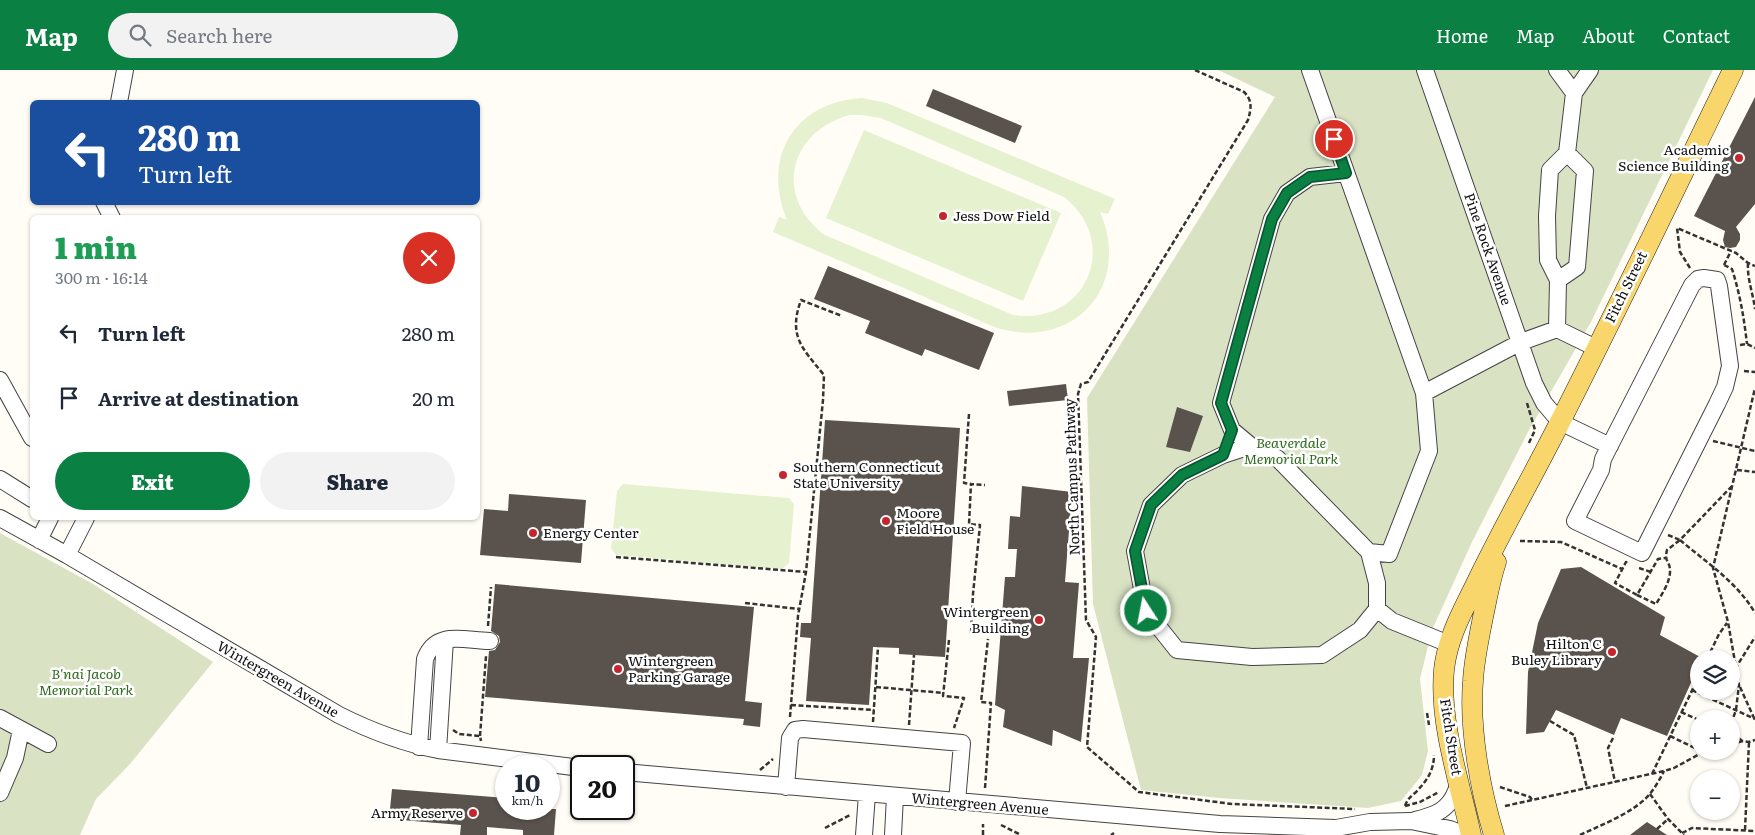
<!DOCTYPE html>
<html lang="en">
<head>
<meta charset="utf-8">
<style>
  :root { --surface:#fff; --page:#f2f2f3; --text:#1f2937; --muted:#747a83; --accent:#0b8043 }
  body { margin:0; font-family:Literata,serif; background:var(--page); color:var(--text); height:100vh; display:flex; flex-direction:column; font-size:19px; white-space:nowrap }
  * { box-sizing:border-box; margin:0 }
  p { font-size:16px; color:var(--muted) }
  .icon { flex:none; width:28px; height:28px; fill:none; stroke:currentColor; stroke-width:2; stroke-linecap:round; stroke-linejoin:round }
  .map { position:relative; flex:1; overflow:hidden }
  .side { position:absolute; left:30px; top:145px; width:450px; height:305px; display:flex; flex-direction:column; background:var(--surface); border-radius:8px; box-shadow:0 1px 4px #0004 }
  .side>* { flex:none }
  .banner { position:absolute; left:30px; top:30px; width:450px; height:105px; border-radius:8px; box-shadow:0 1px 4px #0004; background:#1a4fa0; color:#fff; overflow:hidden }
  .tools { position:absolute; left:1690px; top:580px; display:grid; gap:10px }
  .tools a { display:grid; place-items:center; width:50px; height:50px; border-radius:50%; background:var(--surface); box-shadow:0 1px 4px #0004; font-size:25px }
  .speed { position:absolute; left:495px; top:685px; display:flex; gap:10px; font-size:25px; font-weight:700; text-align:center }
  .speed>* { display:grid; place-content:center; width:65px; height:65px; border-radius:50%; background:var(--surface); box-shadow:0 1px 4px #0004; line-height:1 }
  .speed small { font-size:12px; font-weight:400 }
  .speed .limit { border:2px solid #111; border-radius:8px; background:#fff; color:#111 }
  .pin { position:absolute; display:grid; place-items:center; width:42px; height:42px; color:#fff; margin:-21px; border:2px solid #fff; border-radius:50%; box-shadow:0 1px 5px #0007 }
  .me { position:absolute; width:55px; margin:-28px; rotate:349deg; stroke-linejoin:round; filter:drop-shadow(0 0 4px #0008) }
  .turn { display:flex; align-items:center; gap:18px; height:105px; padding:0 25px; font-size:22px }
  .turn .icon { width:65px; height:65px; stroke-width:2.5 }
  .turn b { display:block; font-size:35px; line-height:42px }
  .round { display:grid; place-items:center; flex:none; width:52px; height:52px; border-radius:26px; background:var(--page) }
  .headline { display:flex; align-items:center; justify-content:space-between; height:85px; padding:0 25px }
  h1 { font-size:30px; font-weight:800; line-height:38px; color:#1e9e55 }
  .cta { display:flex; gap:10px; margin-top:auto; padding:10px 25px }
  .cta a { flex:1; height:58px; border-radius:30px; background:var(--accent); color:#fff; font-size:20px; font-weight:800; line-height:58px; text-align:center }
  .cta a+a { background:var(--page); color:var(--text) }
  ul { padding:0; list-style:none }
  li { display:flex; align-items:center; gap:15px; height:65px; padding:0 25px }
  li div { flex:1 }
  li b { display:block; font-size:19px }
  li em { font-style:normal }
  header { display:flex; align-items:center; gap:30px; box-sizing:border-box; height:70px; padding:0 25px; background:var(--accent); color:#fff }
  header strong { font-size:24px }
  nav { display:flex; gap:28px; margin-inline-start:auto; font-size:18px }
  .search { width:350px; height:45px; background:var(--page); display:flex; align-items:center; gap:12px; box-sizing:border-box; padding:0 18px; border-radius:28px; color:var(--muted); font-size:19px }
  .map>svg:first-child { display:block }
  .cemetery { fill:#d9e3c4 }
  .pitch { fill:#e6f2cf; fill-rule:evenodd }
  .building { fill:#5a524d }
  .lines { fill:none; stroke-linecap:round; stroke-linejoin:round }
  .minor-casing { stroke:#444; stroke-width:18 }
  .major-casing { stroke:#222; stroke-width:21 }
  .path { stroke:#333; stroke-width:2.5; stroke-dasharray:5 2.5; stroke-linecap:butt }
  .minor { stroke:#fff; stroke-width:16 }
  .major { stroke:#f9d66b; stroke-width:20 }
  .route-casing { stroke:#07532c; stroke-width:12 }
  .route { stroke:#0b8043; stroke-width:9 }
  .poi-dot { fill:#c4262e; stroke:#fff; stroke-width:2 }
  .labels { text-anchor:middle; stroke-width:5; stroke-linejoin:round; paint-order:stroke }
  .poi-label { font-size:14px; fill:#111; stroke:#fff; text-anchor:start }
  .street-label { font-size:14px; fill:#111; stroke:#fff }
  .park-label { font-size:14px; font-style:italic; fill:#2f6b1f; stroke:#fff }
</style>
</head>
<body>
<header>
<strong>Map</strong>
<div class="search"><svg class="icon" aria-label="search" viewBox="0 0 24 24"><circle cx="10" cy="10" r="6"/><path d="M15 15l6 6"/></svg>Search here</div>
<nav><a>Home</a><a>Map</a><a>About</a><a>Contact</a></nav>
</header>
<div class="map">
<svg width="1755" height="765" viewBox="0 0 1755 765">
  <rect width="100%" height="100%" fill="#fffdf5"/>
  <path class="cemetery" d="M1218 0H1713L1591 252 1529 360 1472 472 1432 560 1420 609 1428 681 1422 705 1401 731 1368 738 1219 728 1141 720 1093 534 1087 328 1275 27Z
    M0 463 93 514 213 592 130 694 96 729 80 765H0Z"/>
  <path class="pitch" d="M862 28 887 33 1115 129 1108 144 1100 142C1132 215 1075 281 997 258L773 162 779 147 787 150C761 88 794 32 862 28ZM850 45H861L881 48 1064 127C1122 173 1086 256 1013 245L825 165C773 127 789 61 850 45Z
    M864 60 1061 143 1023 231 826 148Z
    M623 414 789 428 794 434 789 493 782 499 616 485 611 478 617 421Z"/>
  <path class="building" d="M933 19 1022 56 1015 73 926 36Z
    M1755 27V134L1736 157 1740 164V170L1736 177 1730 178 1725 177 1723 170 1725 161 1694 146Z
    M828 196 994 263 979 300 925 279 922 286 865 263 870 251 814 229Z
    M1066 314 1068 330 1009 336 1007 321Z
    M1177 337 1203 346 1190 382 1166 377Z
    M825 350 960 358 945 587 899 584V578L873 577 869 635 806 631 811 568 800 567 801 553H811Z
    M1022 416 1072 422 1065 512 1079 513 1073 588H1089L1081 672 1053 660 1052 676 1003 657 1005 640 995 635 1005 507H1015L1017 479H1008L1010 446 1020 447Z
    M509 424 586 430 581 493 480 485 484 439 508 441Z
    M1581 497 1665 547 1660 565 1702 588 1699 589V595L1667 666 1621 648 1614 665 1556 640 1544 662 1526 664 1528 602 1538 553 1561 499Z
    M495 514 754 537 745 631 762 633 760 657 743 655 744 649 485 627 489 581 495 580 500 572 499 566 491 561Z
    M392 719 506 728V739H556L554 765H523V760L487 757V765H460L461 755 389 749Z
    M1647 752 1667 765H1630Z"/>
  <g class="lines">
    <g class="minor-casing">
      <path id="minor" d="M1310 0 1424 323 1429 381 1389 484 1369 482
        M1425 0 1534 313 1544 333 1560 352 1610 376
        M1557 0 1574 23
        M119 32 125 0
        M1567 83 1574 23 1590 0
        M104 132 112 148
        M1704 208 1717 210 1719 216 1730 296 1725 317 1717 334 1642 483 1575 451 1601 400 1603 389 1692 215 1698 209Z
        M1557 259 1558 210 1577 197 1585 101 1567 83 1550 100 1547 146 1548 190 1558 210
        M0 310 32 368
        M1424 323 1521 272 1557 259 1596 278
        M1251 376 1277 388 1369 482 1377 513V539L1360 560 1322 585 1252 587 1177 580 1146 541 1135 481 1151 435 1182 405 1223 385Z
        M1251 376 1232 360 1221 333 1272 149 1287 123 1310 107 1346 103
        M0 409 32 429
        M0 448 67 485 339 645C371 661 402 673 438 680L581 698
        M39 470 50 448
        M67 485 86 448
        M1377 539 1392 551 1449 574
        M0 648 48 674
        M419 677 425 589C436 559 465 571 490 571
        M438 680 445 570
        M624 702 1220 754 1336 758 1370 752 1411 751 1450 759 1465 765
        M786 717 790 668 795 660 803 659 962 673 957 732
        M0 723 15 688 21 660
        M1415 750C1431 746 1443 743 1452 729 1455 725 1456 719 1459 715
        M864 765 867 724
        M893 765 895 726"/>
    </g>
    <g class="major-casing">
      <path id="major" d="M1471 765C1460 713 1439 653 1444 600 1447 570 1461 544 1474 518 1501 461 1533 406 1561 350 1620 234 1676 117 1733 0
        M1494 765C1480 719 1469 659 1473 611 1474 590 1479 568 1483 547 1487 528 1490 510 1496 492"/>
    </g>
    <path class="path" d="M1195 0 1244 22C1253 31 1251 39 1248 50L1088 312 1081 314 1078 324 1086 550 1096 567 1087 677 1139 722 1232 734 1355 739
      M1748 193C1747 209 1753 223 1755 239
      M1724 195 1732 199C1740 224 1744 248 1747 274
      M1724 195 1731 181
      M1690 198 1680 182 1677 158 1736 183 1748 193 1755 196
      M1740 275 1747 274 1755 278
      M1744 301 1755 302
      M1527 333 1535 360 1528 375
      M969 344 964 413 971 414
      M1713 371 1755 381
      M1737 400 1755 402
      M1732 416 1680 470C1707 493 1737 512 1755 543
      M1668 465 1680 470
      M1520 471 1561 472 1622 499
      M616 487 806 502
      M1627 493 1626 492 1615 513 1637 525 1658 489 1665 488
      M1639 498 1651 502
      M1637 525 1656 534C1662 524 1671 511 1670 499 1669 490 1664 492 1667 480L1680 470
      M745 533 799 539
      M948 543 972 545
      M488 556 491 517
      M971 563 973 524 980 455 969 454 971 414 985 415
      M949 570 943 626 964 628 954 658
      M1707 589 1719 564 1727 553
      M1735 599 1755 567
      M876 617 944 623
      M1740 617 1754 648
      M1692 620 1755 649
      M791 635 874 640
      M1681 642 1699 650
      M1427 643 1429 655
      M790 647 798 546 806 502 823 330 824 305C802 278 788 266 801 230L842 246
      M1550 651 1574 665 1587 718
      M873 652 878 577
      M1731 654 1736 640 1739 615 1728 552 1713 498 1755 318
      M909 655 914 585
      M453 660 459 664 480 666 481 671
      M1731 664 1743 671
      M480 666 486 586
      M1670 666 1699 680
      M1613 668 1608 678 1615 712
      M1731 674 1743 671 1749 672 1755 670
      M590 687 614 691
      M760 700 773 689
      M1652 704 1699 606
      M1500 717 1530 727 1532 730
      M985 718 991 633 981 632 988 569
      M1650 724 1668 749 1684 765
      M1405 736 1420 732 1439 722
      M1405 736C1407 730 1410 727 1415 723 1426 712 1434 701 1434 685
      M1505 736 1664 701 1674 698 1705 681
      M1001 755 1021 765
      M825 758 850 745
      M1657 759 1668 749
      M1745 760 1749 672
      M1682 763 1692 758 1755 761
      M983 765V754
      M1111 765 1114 763
      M1580 765C1601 755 1633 743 1649 725 1655 718 1660 709 1664 701"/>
    <use href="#minor" class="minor"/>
    <use href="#major" class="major"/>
  </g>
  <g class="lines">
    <g class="route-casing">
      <path id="route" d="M1146 541 1135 481 1151 435 1182 405 1223 385 1232 360 1221 333 1272 149 1287 123 1310 107 1346 103 1334 69"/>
    </g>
    <use href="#route" class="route"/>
  </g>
  <g class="poi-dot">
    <circle cx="1739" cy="88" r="5"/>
    <circle cx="943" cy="146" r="5"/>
    <circle cx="783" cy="405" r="5"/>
    <circle cx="886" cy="451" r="5"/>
    <circle cx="533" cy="463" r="5"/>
    <circle cx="1039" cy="550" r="5"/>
    <circle cx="1612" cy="582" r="5"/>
    <circle cx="618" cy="599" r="5"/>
    <circle cx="473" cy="743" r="5"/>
  </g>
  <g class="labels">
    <g class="poi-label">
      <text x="1729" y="85" text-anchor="end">Academic<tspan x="1729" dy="16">Science Building</tspan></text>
      <text x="953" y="151">Jess Dow Field</text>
      <text x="793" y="402">Southern Connecticut<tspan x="793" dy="16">State University</tspan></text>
      <text x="896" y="448">Moore<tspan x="896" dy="16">Field House</tspan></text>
      <text x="543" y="468">Energy Center</text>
      <text x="1029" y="547" text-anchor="end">Wintergreen<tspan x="1029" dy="16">Building</tspan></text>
      <text x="1602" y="579" text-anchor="end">Hilton C<tspan x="1602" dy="16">Buley Library</tspan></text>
      <text x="628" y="596">Wintergreen<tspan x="628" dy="16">Parking Garage</tspan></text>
      <text x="463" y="748" text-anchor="end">Army Reserve</text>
    </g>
    <g class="street-label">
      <text transform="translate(1488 179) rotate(71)" y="5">Pine Rock Avenue</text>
      <text transform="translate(1626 217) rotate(-64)" y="5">Fitch Street</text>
      <text transform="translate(1072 407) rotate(-92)" y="5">North Campus Pathway</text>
      <text transform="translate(278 609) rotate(30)" y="5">Wintergreen Avenue</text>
      <text transform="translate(1451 667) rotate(81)" y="5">Fitch Street</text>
      <text transform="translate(980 734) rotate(5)" y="5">Wintergreen Avenue</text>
    </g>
    <g class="park-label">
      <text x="1291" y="378">Beaverdale<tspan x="1291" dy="16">Memorial Park</tspan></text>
      <text x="86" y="609">B'nai Jacob<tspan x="86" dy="16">Memorial Park</tspan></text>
    </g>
  </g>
</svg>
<div class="tools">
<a><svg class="icon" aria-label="layers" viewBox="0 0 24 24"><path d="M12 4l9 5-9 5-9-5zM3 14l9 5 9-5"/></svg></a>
<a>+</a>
<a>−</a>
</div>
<div class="speed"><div>10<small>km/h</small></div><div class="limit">20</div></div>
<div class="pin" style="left:1334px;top:69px;background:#d93025"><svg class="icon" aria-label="arrive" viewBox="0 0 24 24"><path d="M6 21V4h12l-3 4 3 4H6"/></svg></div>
<svg class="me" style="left:1146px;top:541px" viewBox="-20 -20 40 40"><circle r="17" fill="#0b8043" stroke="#fff" stroke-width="3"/><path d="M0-11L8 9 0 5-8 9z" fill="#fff"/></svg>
<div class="banner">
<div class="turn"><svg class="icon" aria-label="left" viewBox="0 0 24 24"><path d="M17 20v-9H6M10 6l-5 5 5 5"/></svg><div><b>280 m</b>Turn left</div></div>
</div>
<section class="side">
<div class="headline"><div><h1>1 min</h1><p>300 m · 16:14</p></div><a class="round" style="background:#d93025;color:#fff"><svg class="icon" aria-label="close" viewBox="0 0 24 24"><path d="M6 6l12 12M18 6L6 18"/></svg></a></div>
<ul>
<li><svg class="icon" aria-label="left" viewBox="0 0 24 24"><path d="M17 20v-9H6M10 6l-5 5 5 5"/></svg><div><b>Turn left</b></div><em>280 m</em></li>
<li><svg class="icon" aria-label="arrive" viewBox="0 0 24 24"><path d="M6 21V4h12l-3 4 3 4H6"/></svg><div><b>Arrive at destination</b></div><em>20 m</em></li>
</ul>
<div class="cta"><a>Exit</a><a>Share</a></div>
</section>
</div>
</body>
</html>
